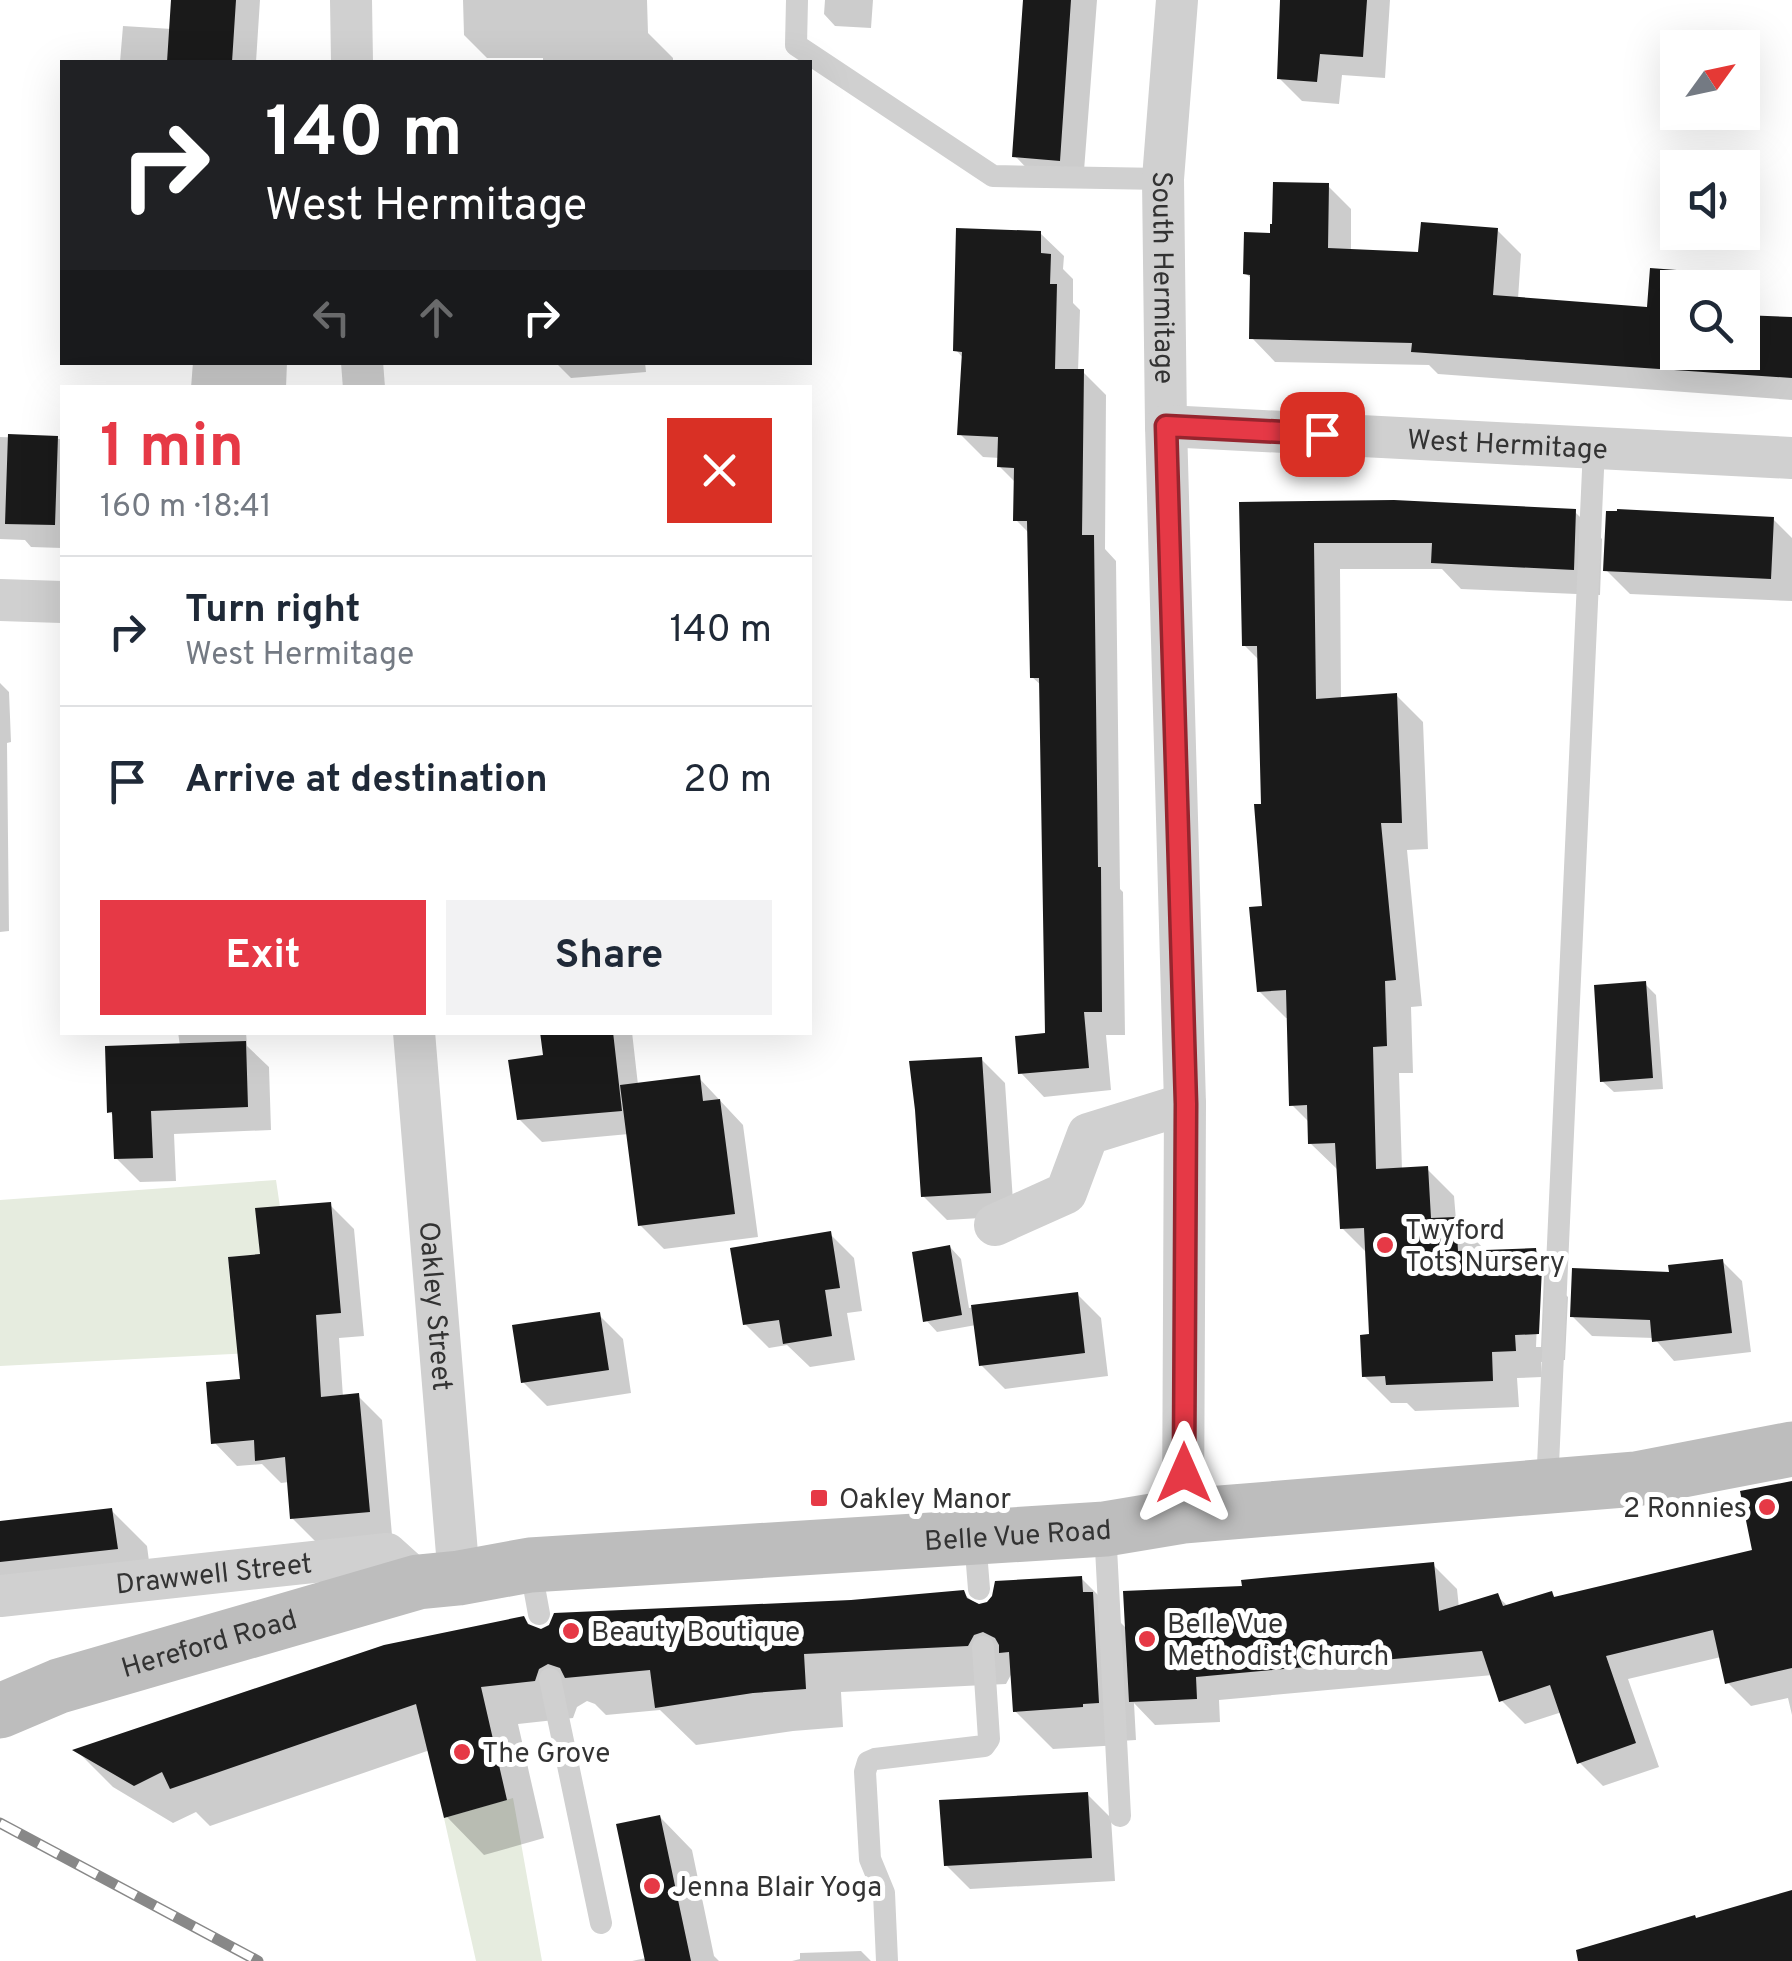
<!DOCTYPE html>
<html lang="en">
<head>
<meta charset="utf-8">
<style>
  :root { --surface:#fff; --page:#f2f2f3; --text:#1f2937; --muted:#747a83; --line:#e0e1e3; --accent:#e63946 }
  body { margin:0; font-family:Overpass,sans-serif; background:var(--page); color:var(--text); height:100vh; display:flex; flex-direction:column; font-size:38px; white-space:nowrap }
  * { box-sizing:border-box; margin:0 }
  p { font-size:32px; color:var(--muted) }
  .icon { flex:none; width:55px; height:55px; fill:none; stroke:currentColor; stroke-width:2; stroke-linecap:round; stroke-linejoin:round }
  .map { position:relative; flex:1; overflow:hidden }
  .details { position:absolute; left:60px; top:385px; width:752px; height:650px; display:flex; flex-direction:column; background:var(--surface); border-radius:0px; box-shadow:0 10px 40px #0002 }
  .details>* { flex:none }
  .banner { position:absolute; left:60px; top:60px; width:752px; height:305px; border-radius:0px; box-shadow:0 10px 40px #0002; background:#202124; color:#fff; overflow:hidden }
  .needle { width:65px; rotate:57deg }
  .controls { position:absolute; left:1660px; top:30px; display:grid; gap:20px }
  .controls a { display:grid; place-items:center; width:100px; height:100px; border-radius:0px; background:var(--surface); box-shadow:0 10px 40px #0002; font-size:50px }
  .pin { position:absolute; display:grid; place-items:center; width:85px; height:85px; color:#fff; margin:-42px; border-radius:20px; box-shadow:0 5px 15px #0006 }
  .me { position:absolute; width:110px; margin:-55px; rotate:0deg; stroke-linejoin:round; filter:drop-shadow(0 0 8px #0008) }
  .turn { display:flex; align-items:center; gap:35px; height:210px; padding:0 40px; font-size:45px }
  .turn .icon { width:130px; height:130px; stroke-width:2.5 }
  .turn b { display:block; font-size:70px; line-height:85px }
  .lanes { display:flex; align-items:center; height:95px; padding:0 40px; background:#0003; justify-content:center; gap:50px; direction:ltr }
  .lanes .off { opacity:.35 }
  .round { display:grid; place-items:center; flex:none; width:105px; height:105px; border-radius:0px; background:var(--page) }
  .summary { display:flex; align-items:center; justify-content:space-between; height:170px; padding:0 40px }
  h1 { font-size:60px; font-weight:700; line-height:75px; color:var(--accent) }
  .primary-button { display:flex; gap:20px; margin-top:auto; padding:20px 40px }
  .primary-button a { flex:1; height:115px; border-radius:0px; background:var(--accent); color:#fff; font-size:40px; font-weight:700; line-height:115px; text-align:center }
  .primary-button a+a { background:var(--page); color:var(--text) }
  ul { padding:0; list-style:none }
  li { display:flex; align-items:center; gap:30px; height:150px; padding:0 40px; border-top:2px solid var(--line) }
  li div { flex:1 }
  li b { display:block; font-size:38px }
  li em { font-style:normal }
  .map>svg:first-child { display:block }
  .green { fill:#e6ecdf }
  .shadow { fill:#0003; fill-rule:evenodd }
  .building { fill:#1a1a1a }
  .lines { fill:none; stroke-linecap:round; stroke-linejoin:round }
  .lane { stroke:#d0d0d0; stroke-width:22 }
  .street { stroke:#d0d0d0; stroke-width:42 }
  .secondary { stroke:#bdbdbd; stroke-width:55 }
  .rail-casing { stroke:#888; stroke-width:11 }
  .rail { stroke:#fff; stroke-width:8; stroke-dasharray:22; stroke-linecap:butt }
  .route-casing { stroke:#96252e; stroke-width:25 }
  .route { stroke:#e63946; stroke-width:18 }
  .poi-dot { fill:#e63946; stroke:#fff; stroke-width:4 }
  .labels { text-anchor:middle; stroke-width:10; stroke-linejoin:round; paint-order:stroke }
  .street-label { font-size:28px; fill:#333; stroke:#fff }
  .poi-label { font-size:28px; fill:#333; stroke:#fff; text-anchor:start }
</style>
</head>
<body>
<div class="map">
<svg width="1792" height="1961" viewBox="0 0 1792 1961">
  <rect width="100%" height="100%" fill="#fff"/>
  <path class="green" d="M276 1180 280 1207 256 1209 260 1254 228 1257 233 1314 312 1350 0 1366V1200Z
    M513 1798 542 1961H476L444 1818Z"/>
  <path class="shadow" d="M174 0H260L256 62H120L123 26 172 29Z
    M463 0H647L648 33 673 58V62H543V58H487L464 35Z
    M825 0H873L871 28 835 26 824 14Z
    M1025 0H1097L1083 184 1038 180 1015 156Z
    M1283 0H1390L1385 78 1342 75 1339 104 1302 101 1279 78Z
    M1328 186 1351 209V252L1421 254 1497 230 1521 254 1518 299 1649 310 1689 273 1704 288H1678V352H1742L1792 321V400L1438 374 1429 365 1275 362 1252 338 1253 280 1245 273 1272 235Z
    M1040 233 1064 256 1063 269 1073 279V303L1080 310 1078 372H1083L1106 395 1105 549 1116 561 1120 889 1123 892 1125 1035H1106L1111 1090 1044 1097 1021 1073 1048 1035 1042 686 1032 677 1030 534 1016 520V483L999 466 1000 458 983 457 960 434 964 359 956 350Z
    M193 362H287L286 388H191Z
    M555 362H645L646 372 571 378Z
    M0 437 62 439V548L31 547 25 540 0 539Z
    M1241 504 1575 512 1602 539 1600 595 1461 589 1442 569H1340L1341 699 1396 695 1423 722 1428 849 1407 850 1422 1006 1411 1007 1413 1073H1399L1402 1170 1427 1169 1454 1196 1456 1220 1482 1247V1253L1535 1250 1563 1277V1292L1568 1297 1565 1360 1541 1362 1542 1377 1517 1378 1519 1407 1415 1411 1407 1403H1391L1364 1376 1372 1337 1368 1254 1342 1228 1338 1170 1310 1143V1123L1292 1105 1290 1018H1286L1259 991 1264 908 1260 661 1244 645ZM1539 1275H1544L1541 1347H1536Z
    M1773 519 1792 538V601L1630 594 1606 570Z
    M0 683 9 692 11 742 7 743 9 931 0 932Z
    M1645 984 1656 995 1663 1089 1614 1092 1602 1081Z
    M178 1032H246L247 1046 269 1067 271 1130 174 1134 176 1181 140 1182 116 1158 115 1117 110 1112 180 1046Z
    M543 1032H632L638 1085 699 1078 743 1125 758 1237 664 1249 640 1225 629 1134 542 1142 519 1119 546 1057Z
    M981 1059 1005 1083 1014 1216 947 1220 923 1196Z
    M330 1205 354 1229 364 1336 339 1338 343 1397 358 1396 382 1420 392 1535 316 1542 292 1518 289 1482 281 1483 262 1464 237 1466 214 1442 242 1382 262 1257Z
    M830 1234 854 1258 862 1311 847 1313 855 1360 810 1367 787 1345 769 1348 745 1324Z
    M950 1247 961 1259 969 1308 1077 1294 1101 1318 1108 1376 1005 1389 981 1365 976 1325 937 1332 926 1320Z
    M1722 1261 1742 1281 1751 1352 1674 1361 1654 1338 1592 1336 1572 1316Z
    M599 1315 623 1339 631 1393 547 1406 523 1382Z
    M1792 1482V1715L1788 1698 1751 1706 1728 1683 1721 1657 1628 1679 1659 1767 1603 1786 1579 1762 1562 1712 1525 1724 1501 1700 1493 1675 1219 1700 1220 1722 1155 1725 1134 1703 1136 1740 1120 1741V1745L1053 1749 1015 1711 1013 1671 1006 1684 841 1692 843 1727 793 1731 696 1745 660 1710 606 1715 595 1704 587 1701 577 1707 573 1718 518 1724 544 1838 484 1855 446 1816 430 1750 210 1826 196 1812 173 1823 113 1787 77 1751 523 1618 534 1629 541 1632 963 1593 979 1607 1081 1578 1120 1617V1622L1128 1630 1244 1589 1433 1565 1457 1589 1459 1608 1497 1596 1509 1607 1551 1594 1557 1599 1755 1552Z
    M112 1511 147 1546 152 1584 0 1600V1523Z
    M1087 1794 1111 1818 1115 1881 970 1889 946 1865Z
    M660 1817 692 1850 714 1956 719 1961H632L646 1958Z
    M861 1951 871 1961H792L800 1959V1953Z"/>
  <path class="building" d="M171 0H236L232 62H167Z
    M1023 0H1071L1060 161 1012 157Z
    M1280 0H1367L1363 57 1320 54 1317 82 1277 79Z
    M1273 182 1329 183 1328 248 1418 252 1421 222 1498 228 1493 295 1647 307 1650 268 1690 271 1689 288H1678V352H1742V315L1792 317V378L1411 352 1412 343 1249 339 1250 275 1243 274 1244 232 1270 233V224H1272Z
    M956 228 1041 231V253L1051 254 1050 284H1057L1055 369H1084L1082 535H1094L1098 867H1101L1102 1012H1084L1089 1068 1018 1074 1015 1036 1045 1033 1039 678H1030L1027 521H1013L1014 468 997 467 998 437 957 435 962 352 953 351Z
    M8 434 58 436 55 525 5 524Z
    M1394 500 1576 509 1574 570 1431 563 1432 543H1314L1316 699 1397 693 1402 823H1381L1396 980 1385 981 1387 1046 1373 1047 1376 1169 1428 1166 1431 1218 1456 1217 1458 1251 1536 1248 1538 1267H1542L1539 1334 1515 1335 1516 1351 1492 1352 1493 1381 1386 1385 1385 1376 1362 1377 1360 1335 1369 1334 1364 1228 1340 1229 1335 1143 1308 1144 1307 1105 1289 1106 1286 990 1257 992 1249 907 1262 906 1254 804H1261L1257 646H1242L1239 502Z
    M1617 509 1774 517 1771 579 1603 571 1606 511H1617Z
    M1646 981 1653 1078 1600 1082 1594 985Z
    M540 1032H613L622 1111 517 1120 508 1060 543 1055Z
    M246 1041 248 1107 151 1111 153 1158 114 1159 112 1112 107 1113 105 1046Z
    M982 1057 991 1193 921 1197 915 1110 909 1061Z
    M700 1075 703 1101 720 1099 735 1214 638 1226 620 1085Z
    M331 1202 341 1313 316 1315 321 1397 359 1393 370 1512 290 1519 285 1457 255 1461 254 1440 211 1444 206 1382 240 1379 228 1257 260 1254 255 1208Z
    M831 1231 840 1288 825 1290 832 1336 783 1344 779 1320 743 1325 730 1248Z
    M950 1245 962 1315 923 1322 912 1252Z
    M1723 1259 1732 1333 1652 1342 1650 1320 1570 1317 1572 1268 1669 1272 1668 1265Z
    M1078 1292 1085 1353 979 1366 971 1305Z
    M600 1312 609 1370 521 1383 512 1325Z
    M1792 1481V1668L1725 1684 1713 1630 1606 1656 1636 1743 1577 1764 1550 1685 1499 1702 1482 1651 1196 1677 1197 1699 1129 1702 1123 1591 1242 1586 1241 1580 1434 1562 1439 1611 1498 1593 1503 1606 1552 1591 1554 1597 1752 1550 1740 1491Z
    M112 1508 118 1549 0 1562V1521Z
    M1082 1576 1083 1592H1093L1099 1703 1083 1704V1707L1013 1712 1009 1652 999 1653V1645L995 1638 983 1632 974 1635 968 1646 804 1654 806 1689 753 1693 655 1708 650 1670 565 1678 560 1668 548 1664 539 1669 535 1681 481 1687 507 1800 444 1818 416 1704 170 1789 162 1772 134 1786 72 1750 384 1645 524 1616 528 1624 541 1629 549 1625 554 1613 851 1600 964 1590 967 1598 979 1604 987 1602 992 1596 995 1581Z
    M1088 1792 1092 1858 944 1866 939 1800Z
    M660 1815 691 1961H645L616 1824Z
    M1792 1890V1961H1578L1576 1950 1695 1915 1696 1918Z"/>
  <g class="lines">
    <path class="lane" d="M797 0 796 45 993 176 1163 179
      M1547 1487 1594 448
      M1105 1529 1120 1816
      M975 1539 979 1589
      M530 1565 539 1614
      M550 1679 601 1923
      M887 1961 884 1893 870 1859 865 1772 868 1762 875 1759 984 1746 989 1739 983 1647"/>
    <g class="street">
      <path d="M351 0 352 62"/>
      <path id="s1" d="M1177 0 1163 179 1166 426 1185 1104 1183 1516"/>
      <path d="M362 362 364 388"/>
      <path id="s2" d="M1166 426 1792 458"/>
      <path d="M0 600 62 602"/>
      <path id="s3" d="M414 1032 459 1578"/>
      <path d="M995 1225 1066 1193 1088 1134 1185 1104"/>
      <path id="s4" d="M0 1596 387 1554 418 1582"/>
    </g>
    <path class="secondary" id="s5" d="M0 1711 59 1686 418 1582 459 1578 530 1565 1105 1529 1183 1516 1636 1479 1792 1449"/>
    <g class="rail-casing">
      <path id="rail" d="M0 1823 258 1961"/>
    </g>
    <use href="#rail" class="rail"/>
  </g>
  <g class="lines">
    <g class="route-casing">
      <path id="route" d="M1184 1473 1186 1104 1166 426 1322 434"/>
    </g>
    <use href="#route" class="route"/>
  </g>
  <g class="poi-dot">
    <circle cx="1385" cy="1245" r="10"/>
    <rect x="809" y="1488" width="20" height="20" rx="5"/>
    <circle cx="1767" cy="1507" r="10"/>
    <circle cx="571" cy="1631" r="10"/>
    <circle cx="1147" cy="1639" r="10"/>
    <circle cx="462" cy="1752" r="10"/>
    <circle cx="652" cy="1886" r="10"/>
  </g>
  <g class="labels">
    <g class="street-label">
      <text dy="10" stroke="none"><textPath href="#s1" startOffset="278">South Hermitage</textPath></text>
      <text dy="10" stroke="none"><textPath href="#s2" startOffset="342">West Hermitage</textPath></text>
      <text dy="10" stroke="none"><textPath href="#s3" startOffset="275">Oakley Street</textPath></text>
      <text dy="10" stroke="none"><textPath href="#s5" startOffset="1040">Belle Vue Road</textPath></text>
      <text dy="10" stroke="none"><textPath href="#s4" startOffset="215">Drawwell Street</textPath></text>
      <text dy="10" stroke="none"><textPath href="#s5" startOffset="220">Hereford Road</textPath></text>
    </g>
    <g class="poi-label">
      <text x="1405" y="1239">Twyford<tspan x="1405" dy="32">Tots Nursery</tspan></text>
      <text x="839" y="1508">Oakley Manor</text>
      <text x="1747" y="1517" text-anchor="end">2 Ronnies</text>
      <text x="1167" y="1633">Belle Vue<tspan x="1167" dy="32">Methodist Church</tspan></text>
      <text x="591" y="1641">Beauty Boutique</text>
      <text x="482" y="1762">The Grove</text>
      <text x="672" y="1896">Jenna Blair Yoga</text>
    </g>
  </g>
</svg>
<div class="controls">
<a><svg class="needle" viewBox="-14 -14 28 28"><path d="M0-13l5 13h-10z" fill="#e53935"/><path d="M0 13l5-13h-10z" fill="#747a83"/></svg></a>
<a><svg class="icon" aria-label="sound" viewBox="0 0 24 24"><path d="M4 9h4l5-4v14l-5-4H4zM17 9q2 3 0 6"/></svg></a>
<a><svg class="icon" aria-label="search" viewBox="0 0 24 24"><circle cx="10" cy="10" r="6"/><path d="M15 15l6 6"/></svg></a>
</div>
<div class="pin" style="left:1322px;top:434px;background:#d93025"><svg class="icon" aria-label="arrive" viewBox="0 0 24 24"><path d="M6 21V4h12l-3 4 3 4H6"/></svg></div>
<svg class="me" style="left:1184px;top:1473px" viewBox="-20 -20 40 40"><path d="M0-17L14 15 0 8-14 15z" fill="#e63946" stroke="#fff" stroke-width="4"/></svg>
<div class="banner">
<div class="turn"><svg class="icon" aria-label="right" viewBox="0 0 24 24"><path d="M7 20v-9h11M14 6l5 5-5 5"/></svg><div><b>140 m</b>West Hermitage</div></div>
<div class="lanes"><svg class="icon off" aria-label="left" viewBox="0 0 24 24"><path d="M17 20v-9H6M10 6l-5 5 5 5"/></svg><svg class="icon off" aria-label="ahead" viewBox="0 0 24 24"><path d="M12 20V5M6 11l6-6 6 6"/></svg><svg class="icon" aria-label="right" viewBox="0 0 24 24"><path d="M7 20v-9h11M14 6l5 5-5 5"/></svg></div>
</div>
<section class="details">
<div class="summary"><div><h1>1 min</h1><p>160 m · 18:41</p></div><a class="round" style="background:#d93025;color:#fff"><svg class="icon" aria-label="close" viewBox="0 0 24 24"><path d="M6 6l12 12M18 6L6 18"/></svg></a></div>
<ul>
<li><svg class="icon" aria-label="right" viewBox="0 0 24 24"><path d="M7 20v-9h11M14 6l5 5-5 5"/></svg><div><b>Turn right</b><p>West Hermitage</p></div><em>140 m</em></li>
<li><svg class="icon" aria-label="arrive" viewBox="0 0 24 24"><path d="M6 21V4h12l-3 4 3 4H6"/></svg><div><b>Arrive at destination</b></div><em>20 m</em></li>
</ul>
<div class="primary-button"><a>Exit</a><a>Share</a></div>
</section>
</div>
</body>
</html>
